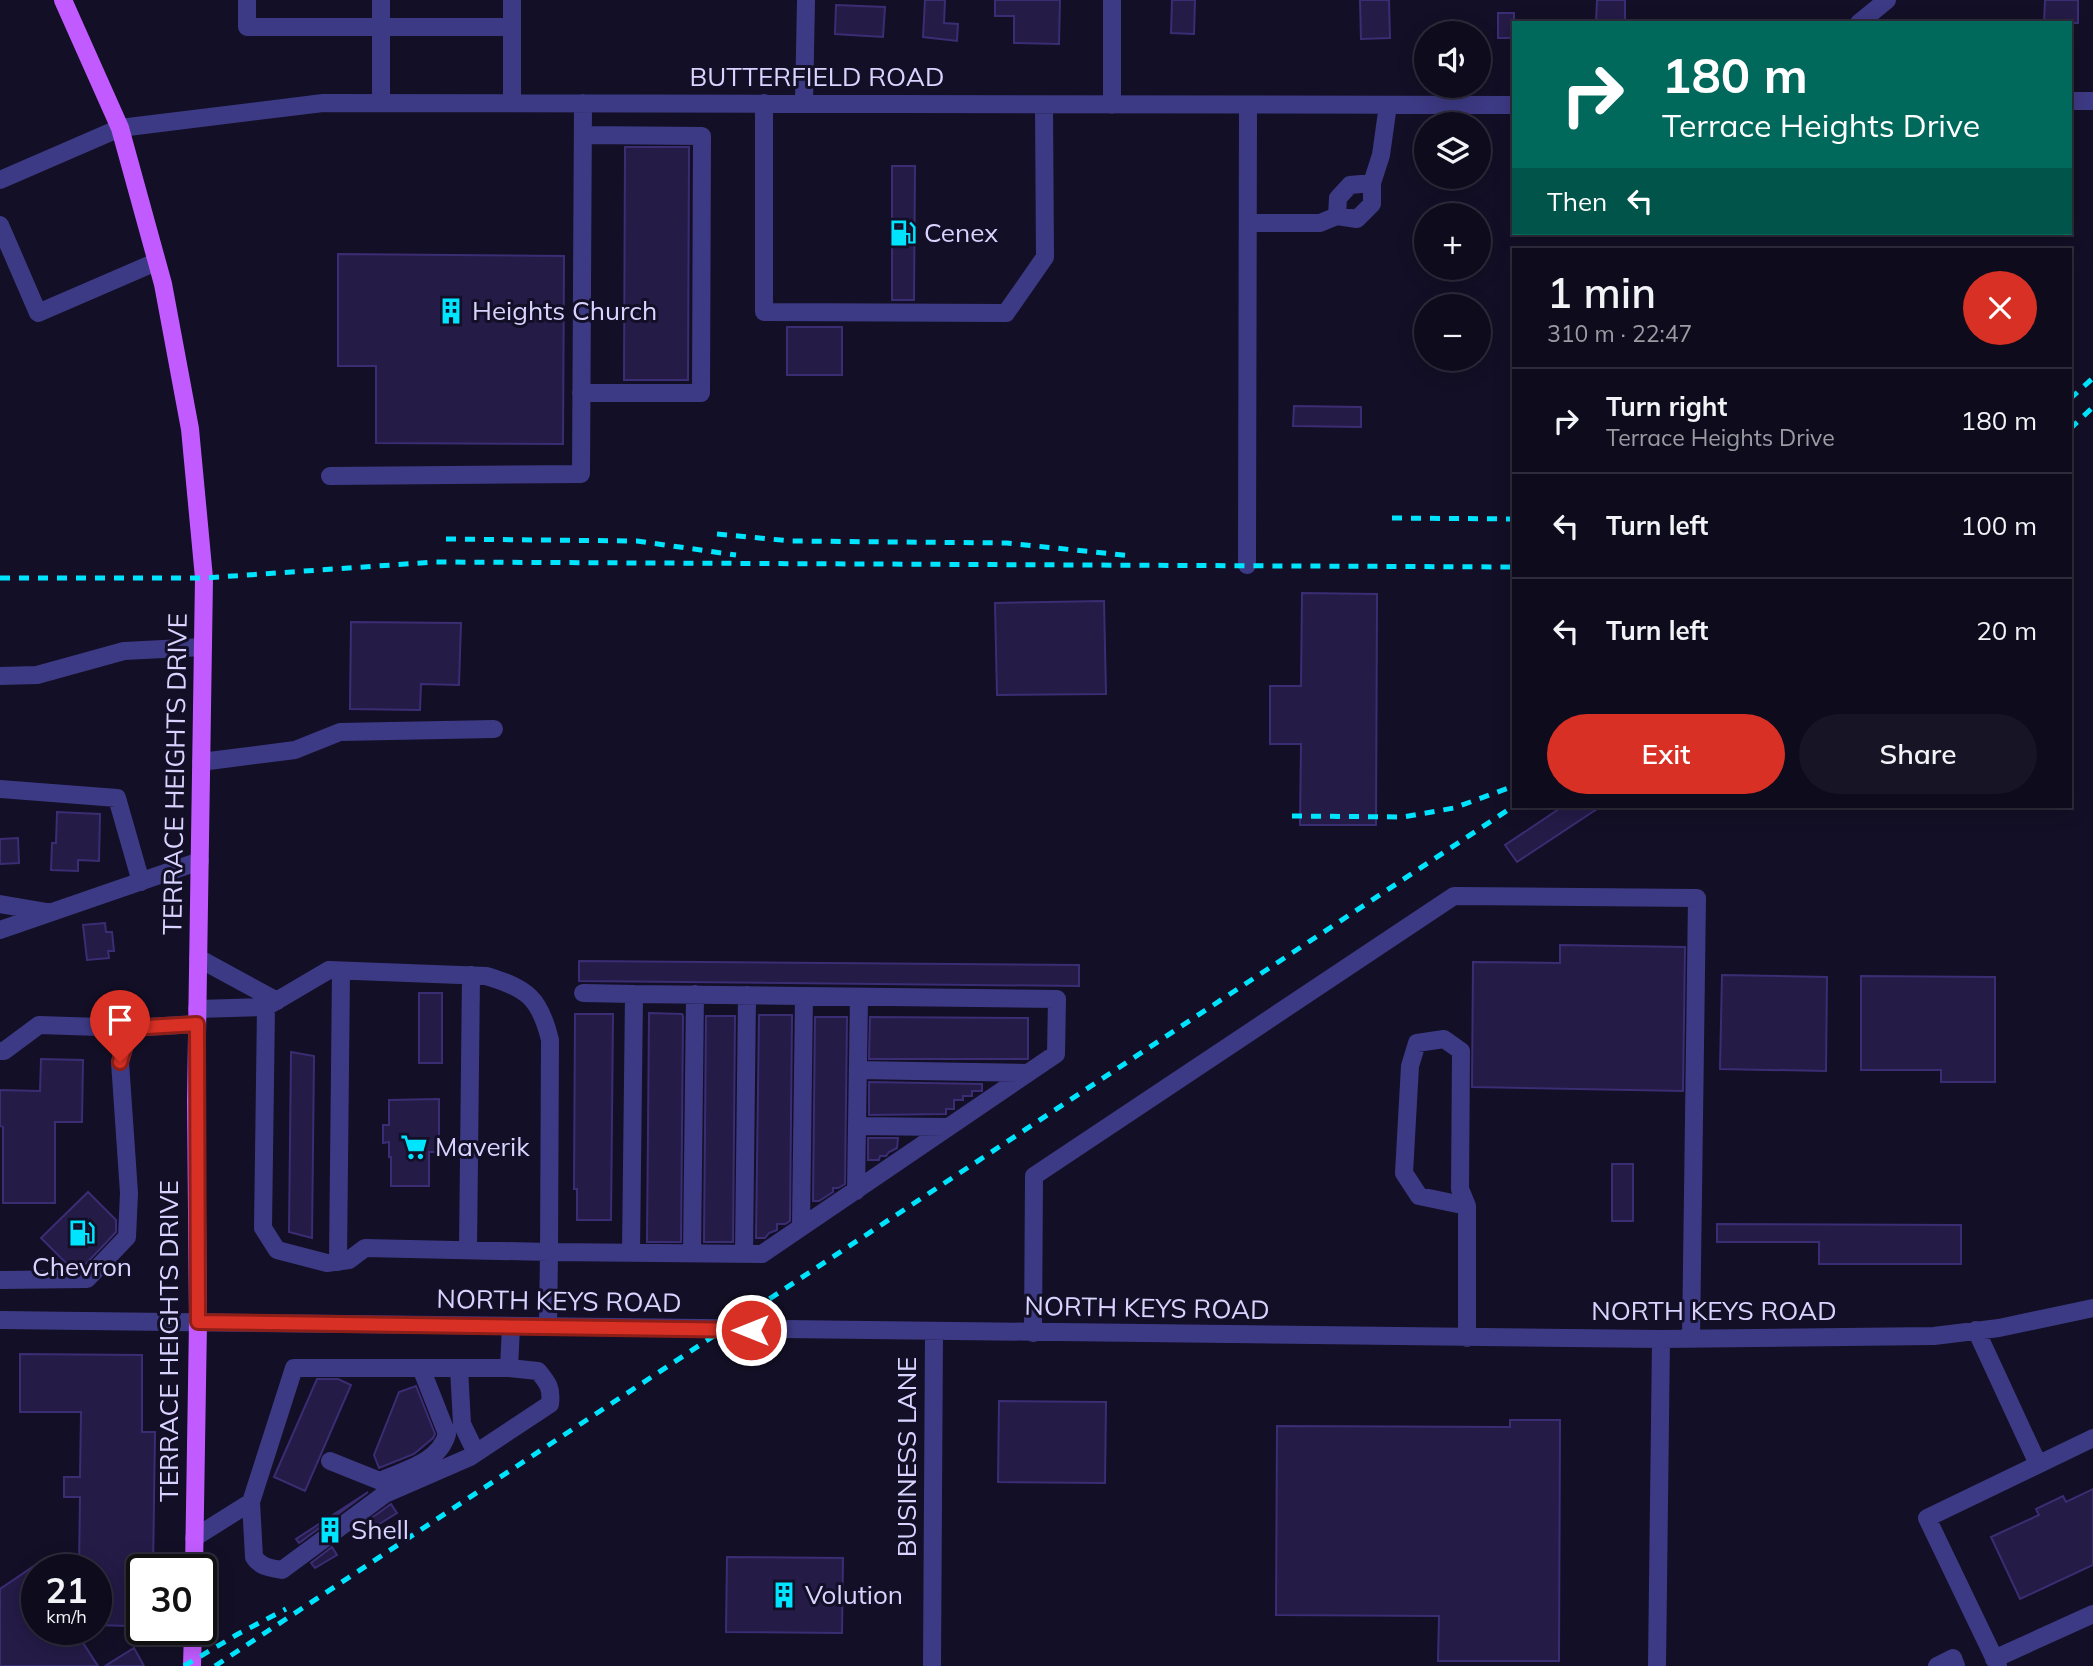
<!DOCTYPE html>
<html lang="en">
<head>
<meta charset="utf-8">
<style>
  :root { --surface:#0e0b1c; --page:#171425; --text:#f1f3f6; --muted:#9b9ba3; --line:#2e2b3b; --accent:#d93025 }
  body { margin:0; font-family:Mulish,sans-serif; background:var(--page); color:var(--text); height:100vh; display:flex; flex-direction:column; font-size:26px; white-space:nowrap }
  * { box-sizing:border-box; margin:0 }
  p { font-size:23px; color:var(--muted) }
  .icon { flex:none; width:38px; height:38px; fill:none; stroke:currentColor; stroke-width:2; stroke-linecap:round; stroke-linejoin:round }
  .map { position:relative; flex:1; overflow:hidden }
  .sheet { position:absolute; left:1512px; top:248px; width:560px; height:560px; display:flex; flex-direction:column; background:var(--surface); border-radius:0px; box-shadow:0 4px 18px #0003,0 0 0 2px var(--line) }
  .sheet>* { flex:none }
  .top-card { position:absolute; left:1512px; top:21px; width:560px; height:214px; border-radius:0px; box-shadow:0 4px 18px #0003,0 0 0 2px var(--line); background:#00695c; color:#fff; overflow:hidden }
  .fabs { position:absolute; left:1414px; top:21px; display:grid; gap:14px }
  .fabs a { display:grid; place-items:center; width:77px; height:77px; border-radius:50%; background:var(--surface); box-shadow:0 4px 18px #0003,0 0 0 2px var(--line); font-size:35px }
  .speed { position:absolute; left:21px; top:1554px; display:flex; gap:14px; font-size:35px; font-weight:700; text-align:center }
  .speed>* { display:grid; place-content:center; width:91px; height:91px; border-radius:50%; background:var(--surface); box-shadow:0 4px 18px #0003,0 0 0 2px var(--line); line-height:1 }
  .speed small { font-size:18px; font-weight:400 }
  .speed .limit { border:4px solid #111; border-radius:10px; background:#fff; color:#111 }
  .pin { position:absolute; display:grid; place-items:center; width:60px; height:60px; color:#fff; margin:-72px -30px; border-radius:50% 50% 50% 0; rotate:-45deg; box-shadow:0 0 7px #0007 }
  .pin .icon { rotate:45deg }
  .me { position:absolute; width:77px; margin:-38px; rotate:270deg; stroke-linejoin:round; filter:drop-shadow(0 0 5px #0008) }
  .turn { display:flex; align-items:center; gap:24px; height:147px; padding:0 35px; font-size:32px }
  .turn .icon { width:91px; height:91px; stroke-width:2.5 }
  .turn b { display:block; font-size:49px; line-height:60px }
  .then { display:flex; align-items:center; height:66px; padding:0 35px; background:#0003; gap:14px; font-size:26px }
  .round { display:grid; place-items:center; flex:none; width:74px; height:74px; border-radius:37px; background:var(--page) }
  .overview { display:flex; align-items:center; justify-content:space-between; height:119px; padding:0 35px }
  h1 { font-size:42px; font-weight:600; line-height:52px }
  .button { display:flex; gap:14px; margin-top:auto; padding:14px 35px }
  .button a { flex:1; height:80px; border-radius:42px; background:var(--accent); color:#fff; font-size:28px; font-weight:600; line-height:80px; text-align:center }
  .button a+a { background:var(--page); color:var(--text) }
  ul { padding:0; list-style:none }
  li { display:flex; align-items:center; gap:21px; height:105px; padding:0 35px; border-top:2px solid var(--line) }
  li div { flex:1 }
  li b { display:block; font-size:26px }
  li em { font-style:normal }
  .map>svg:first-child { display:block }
  .building { fill:#241b47; stroke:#3b2d73; stroke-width:2 }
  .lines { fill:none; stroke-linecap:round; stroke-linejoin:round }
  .minor { stroke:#3d3a85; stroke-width:18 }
  .major { stroke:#c25bff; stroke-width:18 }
  .rail { stroke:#00e5ff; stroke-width:5; stroke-dasharray:10 9; stroke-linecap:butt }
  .route-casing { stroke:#8d1f18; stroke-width:18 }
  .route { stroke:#d93025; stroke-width:12 }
  .labels { text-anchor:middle; stroke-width:6; stroke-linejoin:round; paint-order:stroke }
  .street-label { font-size:26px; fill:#d9d4ff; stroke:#130f26 }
  .poi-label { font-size:26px; fill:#d9d4ff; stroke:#130f26; text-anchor:start }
</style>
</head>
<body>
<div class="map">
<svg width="2093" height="1666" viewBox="0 0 2093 1666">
  <rect width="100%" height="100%" fill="#130f26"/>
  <path class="building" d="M925 0H945L944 23 958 24 957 41 923 37Z
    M995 0H1060L1059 44 1014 43V16H995Z
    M1172 0H1195L1194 34 1171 33Z
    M1360 0H1389L1390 38 1361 39Z
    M1597 0H1625V23H1596Z
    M2045 0H2078V23H2044Z
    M836 5 885 7 883 37 835 34Z
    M1498 13H1514V38H1498Z
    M625 147H689L688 380H624Z
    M892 166H915L914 300H892Z
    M338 254 564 256 563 444 376 443V366H338Z
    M787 327H842V375H787Z
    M1294 406 1361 407V427L1293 426Z
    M1302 593 1377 594 1376 825H1300L1301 744H1270V686H1301Z
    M1104 601 1106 694 997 695 995 603Z
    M351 622 461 623 459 685 421 684 420 710 350 709Z
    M1562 807H1600L1517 862 1505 845Z
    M57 812 100 814 99 861 78 860V871L51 870 52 843H56Z
    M18 838 19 863 0 864V839Z
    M105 923 106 932H112L114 951H108L109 958 87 960 83 925Z
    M1560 945 1685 947 1683 1091 1472 1087 1473 962 1560 963Z
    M579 961 1079 965V986L579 981Z
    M1722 975 1827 977 1826 1071 1720 1069Z
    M1861 976 1995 977V1082H1941V1070H1861Z
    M419 993H442V1063H419Z
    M649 1013 682 1014 683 1016 681 1242H647Z
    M575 1014H613L611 1220H577V1189H574Z
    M759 1015H792L790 1221 785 1224H777V1230L769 1233 765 1238H756Z
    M706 1016H735L733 1242H704Z
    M815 1017H847L845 1184 838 1188H833V1192L819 1201H813Z
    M870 1017 1028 1018V1059H869Z
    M291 1052 314 1056 312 1238 289 1232Z
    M41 1059 83 1060 82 1122H55V1203H3V1127L0 1126V1090L40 1091Z
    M869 1082 982 1084V1091H972V1096H963V1100H954V1109H946V1114L869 1115Z
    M439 1099V1152H429V1186H391V1157H389V1142L383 1143V1125H389V1100Z
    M868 1138H898L897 1148 889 1152 886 1156H880L879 1160H868Z
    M1612 1164H1633V1221H1612Z
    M88 1192 116 1220V1232L82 1268H71L41 1238Z
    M1717 1224 1961 1225V1264H1819V1242H1717Z
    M20 1354 142 1355V1432H155L153 1570H142V1606H128V1626L96 1625V1570H79L80 1497H64V1477H80L81 1412H20Z
    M317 1379H338L351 1385 305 1491 274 1477Z
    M416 1386 435 1434 433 1438 414 1454 379 1468 374 1455 399 1392Z
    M999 1401 1106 1402 1105 1483 998 1482Z
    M1510 1420H1560L1559 1661H1438L1439 1616 1276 1615 1277 1426 1510 1427Z
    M2093 1489V1565L2020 1599 1991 1537 2039 1515 2036 1509 2063 1496 2066 1502Z
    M368 1492 299 1543 296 1539Z
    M391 1504 397 1513 363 1534 359 1527Z
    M332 1547 337 1555 315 1568 311 1563Z
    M727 1557 843 1558 842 1633 726 1632Z
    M37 1564V1629H74L98 1666H0V1589Z
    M134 1648 144 1666H105Z"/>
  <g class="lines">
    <path class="minor" d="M247 0V27H512
      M381 0V103
      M512 0V103
      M1859 23 1887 0
      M2070 101H2093
      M764 103V312L1006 313 1045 257 1044 105
      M804 103 806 0
      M1112 105V0
      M0 180 120 128 323 103 1514 105
      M1337 216 1338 198 1350 185 1372 183
      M1248 223H1320L1337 216 1357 219 1372 204V183L1381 155 1388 105
      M0 225 38 313 156 262
      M581 393H701L702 136 583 135
      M330 476 581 474 583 103
      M1247 565 1248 106
      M0 676 37 675 124 651 203 647
      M201 762 295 750 340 732 494 729
      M0 789 117 798 141 882
      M0 904 47 912
      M0 930 200 861
      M198 958 277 1001
      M329 970 486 976C527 988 540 998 550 1040L549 1252 365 1248 349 1260 327 1263 277 1250 263 1228 266 1007Z
      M583 993 634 994
      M197 1009 266 1007
      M0 1051H4L39 1025 130 1028
      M858 1070 1028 1073
      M857 1126 946 1127
      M856 1191 859 997
      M1467 1206 1419 1196 1404 1173 1410 1066 1417 1043 1444 1039 1461 1051 1460 1189 1467 1206V1338
      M801 1227 804 996
      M468 1250 471 975
      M692 1253 695 994
      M744 1254 747 995
      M338 1262 341 971
      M0 1280 87 1279 127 1237 129 1193 120 1062 130 1028 197 1024
      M0 1320 1661 1339 1934 1336 1999 1328 2093 1308
      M548 1327 549 1252 762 1254 1056 1054 1057 999 634 994 631 1253
      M1976 1330 2038 1464
      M1033 1333 1034 1176 1454 896 1697 898 1691 1339
      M294 1368H509L538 1371C548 1383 552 1388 550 1404L470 1457 385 1494 282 1570C271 1568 260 1567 254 1557L251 1502Z
      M459 1368 462 1424 476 1453
      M509 1368 511 1327
      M330 1461 380 1481C404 1470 439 1463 447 1434L421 1368
      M194 1538 251 1502
      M1994 1659 2093 1614
      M932 1666 934 1332
      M1657 1666 1661 1339
      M1937 1666 1953 1658 1956 1666
      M1998 1666 1927 1518 2093 1438"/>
    <path class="major" d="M63 0 120 128 163 284 190 429 204 578 196 1101 198 1322 194 1570
      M192 1666 193 1629"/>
    <path class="rail" d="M2070 399 2093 378
      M2070 429 2093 407
      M1392 518 1514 519
      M717 534 791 541 1007 543 1132 556
      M446 539 637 541 736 555
      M0 578H204L435 562 1514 567
      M1292 816 1403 817 1454 808 1514 786
      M184 1666 238 1634 286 1609
      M215 1666 1514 806"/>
  </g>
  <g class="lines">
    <g class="route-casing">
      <path id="route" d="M120 1062 130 1028 197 1024 198 1322 751 1330"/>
    </g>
    <use href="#route" class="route"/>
  </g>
  <defs>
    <g id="fuel-bare" transform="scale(2.1)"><path d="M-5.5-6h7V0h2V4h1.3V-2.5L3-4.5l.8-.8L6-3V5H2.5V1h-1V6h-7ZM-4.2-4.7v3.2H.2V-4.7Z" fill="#00e5ff" stroke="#130f26" stroke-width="2.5" paint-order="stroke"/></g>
    <g id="building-bare" transform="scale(2.1)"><path d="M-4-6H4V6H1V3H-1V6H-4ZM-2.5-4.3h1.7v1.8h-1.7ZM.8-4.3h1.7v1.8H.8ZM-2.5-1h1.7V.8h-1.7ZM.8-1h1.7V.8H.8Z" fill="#00e5ff" stroke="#130f26" stroke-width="2.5" paint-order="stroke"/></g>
    <g id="supermarket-bare" transform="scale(2.1)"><path d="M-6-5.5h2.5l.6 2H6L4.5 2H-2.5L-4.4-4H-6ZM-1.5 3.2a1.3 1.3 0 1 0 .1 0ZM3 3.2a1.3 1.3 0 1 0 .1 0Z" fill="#00e5ff" stroke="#130f26" stroke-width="2.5" paint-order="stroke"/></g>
  </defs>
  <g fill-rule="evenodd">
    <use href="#fuel-bare" x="903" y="233"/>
    <use href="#building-bare" x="451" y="311"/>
    <use href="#supermarket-bare" x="414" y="1147"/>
    <use href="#fuel-bare" x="82" y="1233"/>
    <use href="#building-bare" x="330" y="1530"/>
    <use href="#building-bare" x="784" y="1595"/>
  </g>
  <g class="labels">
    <g class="street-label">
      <text x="817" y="86">BUTTERFIELD ROAD</text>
      <text transform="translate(175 774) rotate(-89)" y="9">TERRACE HEIGHTS DRIVE</text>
      <text transform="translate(559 1301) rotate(1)" y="9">NORTH KEYS ROAD</text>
      <text transform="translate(1147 1308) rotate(1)" y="9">NORTH KEYS ROAD</text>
      <text x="1714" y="1320">NORTH KEYS ROAD</text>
      <text transform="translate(169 1341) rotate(-90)" y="9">TERRACE HEIGHTS DRIVE</text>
      <text transform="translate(907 1457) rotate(-90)" y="9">BUSINESS LANE</text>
    </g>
    <g class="poi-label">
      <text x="924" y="242">Cenex</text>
      <text x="472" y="320">Heights Church</text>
      <text x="435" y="1156">Maverik</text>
      <text x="82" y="1276" text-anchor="middle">Chevron</text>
      <text x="351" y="1539">Shell</text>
      <text x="805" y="1604">Volution</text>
    </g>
  </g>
</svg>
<div class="fabs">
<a><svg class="icon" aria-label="sound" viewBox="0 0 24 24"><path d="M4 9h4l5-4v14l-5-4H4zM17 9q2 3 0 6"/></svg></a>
<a><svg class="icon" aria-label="layers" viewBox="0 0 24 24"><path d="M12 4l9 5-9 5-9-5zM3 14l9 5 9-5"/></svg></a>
<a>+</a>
<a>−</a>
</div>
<div class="speed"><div>21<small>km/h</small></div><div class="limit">30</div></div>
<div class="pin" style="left:120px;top:1062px;background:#d93025"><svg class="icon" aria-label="arrive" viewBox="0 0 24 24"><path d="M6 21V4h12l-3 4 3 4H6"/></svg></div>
<svg class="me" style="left:751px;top:1330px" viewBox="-20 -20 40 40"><circle r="17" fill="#d93025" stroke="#fff" stroke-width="3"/><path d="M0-11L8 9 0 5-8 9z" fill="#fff"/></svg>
<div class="top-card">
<div class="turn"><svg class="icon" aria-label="right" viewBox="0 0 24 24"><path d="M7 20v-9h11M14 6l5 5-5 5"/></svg><div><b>180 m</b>Terrace Heights Drive</div></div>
<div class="then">Then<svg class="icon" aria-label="left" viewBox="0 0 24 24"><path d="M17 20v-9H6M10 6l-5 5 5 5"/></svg></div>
</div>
<section class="sheet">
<div class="overview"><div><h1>1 min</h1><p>310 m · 22:47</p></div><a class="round" style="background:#d93025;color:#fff"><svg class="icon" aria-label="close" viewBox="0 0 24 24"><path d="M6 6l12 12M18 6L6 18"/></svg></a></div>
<ul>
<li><svg class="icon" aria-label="right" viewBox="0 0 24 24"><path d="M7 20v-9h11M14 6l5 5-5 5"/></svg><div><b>Turn right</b><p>Terrace Heights Drive</p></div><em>180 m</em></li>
<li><svg class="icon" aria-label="left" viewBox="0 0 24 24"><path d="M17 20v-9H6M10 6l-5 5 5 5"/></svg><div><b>Turn left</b></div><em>100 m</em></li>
<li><svg class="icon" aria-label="left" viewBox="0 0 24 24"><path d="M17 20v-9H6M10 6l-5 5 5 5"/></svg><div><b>Turn left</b></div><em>20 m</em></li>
</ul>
<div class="button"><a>Exit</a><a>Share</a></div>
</section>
</div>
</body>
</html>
